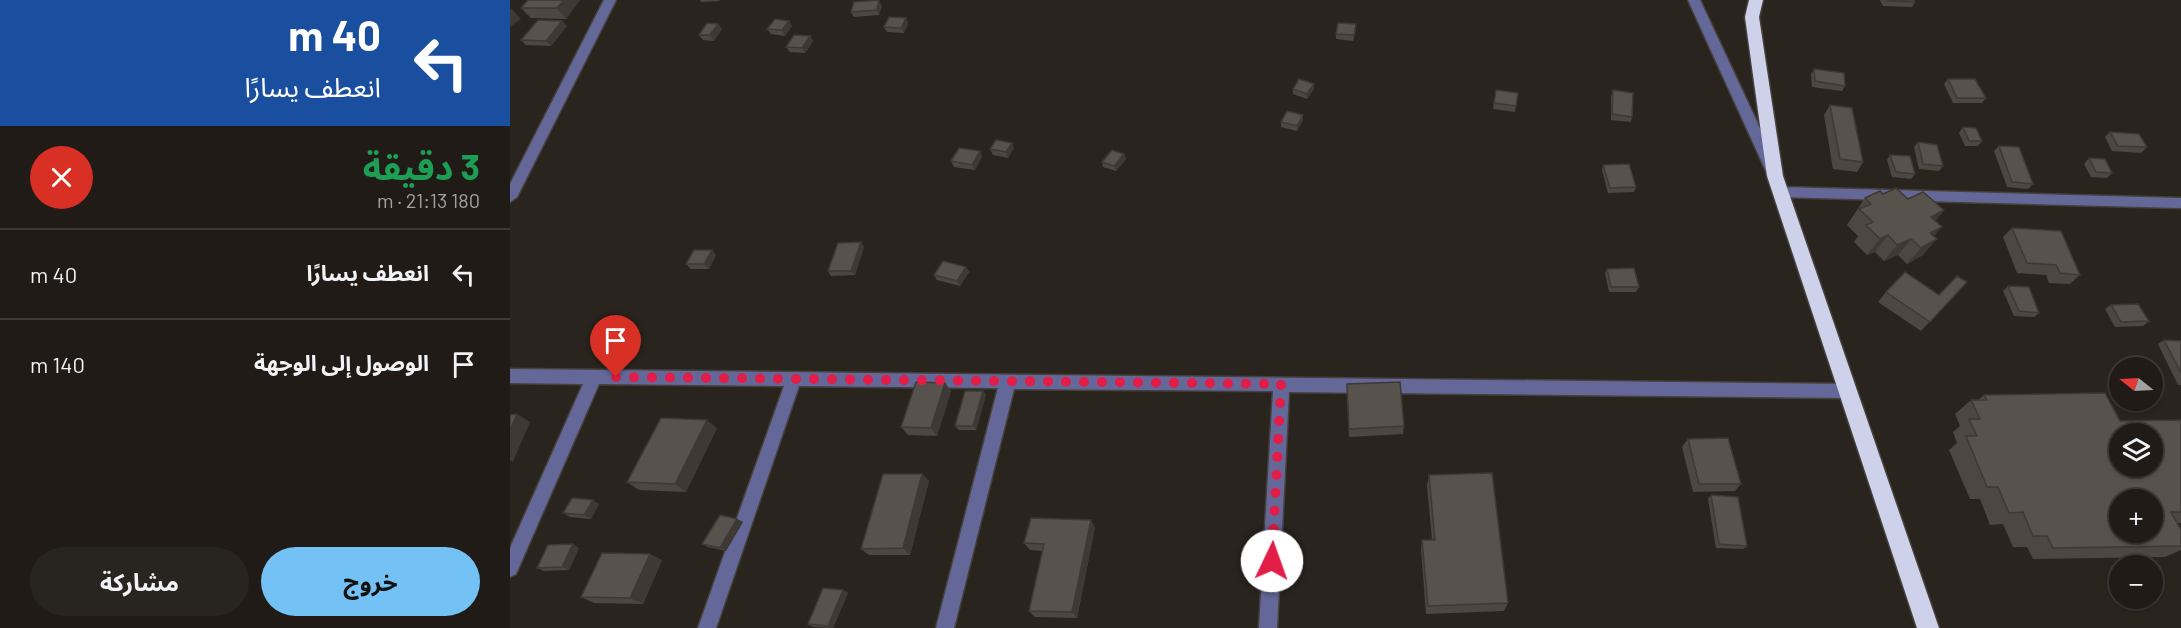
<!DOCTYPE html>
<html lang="ar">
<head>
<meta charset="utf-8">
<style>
  :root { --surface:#201b17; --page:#282420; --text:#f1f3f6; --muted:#a2a1a1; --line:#3d3936; --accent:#73c1f5 }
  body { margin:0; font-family:Barlow,"Noto Sans Arabic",sans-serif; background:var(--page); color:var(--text); direction:rtl; height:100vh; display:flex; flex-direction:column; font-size:22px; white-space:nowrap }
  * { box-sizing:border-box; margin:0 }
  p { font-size:20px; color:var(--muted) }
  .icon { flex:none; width:33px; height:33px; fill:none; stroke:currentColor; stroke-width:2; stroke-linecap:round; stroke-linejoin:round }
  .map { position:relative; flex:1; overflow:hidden; direction:ltr }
  .side { display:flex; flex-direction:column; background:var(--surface); width:510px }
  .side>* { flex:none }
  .hud { background:#1a4fa0; color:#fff; overflow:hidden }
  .needle { width:39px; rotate:288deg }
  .controls { position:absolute; left:1599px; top:357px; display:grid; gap:12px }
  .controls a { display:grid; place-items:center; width:54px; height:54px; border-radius:50%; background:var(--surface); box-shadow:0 2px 4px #0004,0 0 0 2px var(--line); font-size:30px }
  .pin { position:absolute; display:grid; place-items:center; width:51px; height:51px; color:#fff; margin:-62px -26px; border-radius:50% 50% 50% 0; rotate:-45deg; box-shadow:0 0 6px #0007 }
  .pin .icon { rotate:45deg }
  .me { position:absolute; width:66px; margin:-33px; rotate:3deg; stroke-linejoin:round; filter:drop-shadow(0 0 4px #0008) }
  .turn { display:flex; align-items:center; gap:21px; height:126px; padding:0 30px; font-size:27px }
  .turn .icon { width:78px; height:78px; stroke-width:2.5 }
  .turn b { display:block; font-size:42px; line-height:51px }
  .round { display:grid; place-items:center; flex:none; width:63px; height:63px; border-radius:32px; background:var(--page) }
  .summary { display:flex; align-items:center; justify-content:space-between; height:102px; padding:0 30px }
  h1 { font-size:36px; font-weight:700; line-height:45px; color:#1e9e55 }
  .action { display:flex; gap:12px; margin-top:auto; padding:12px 30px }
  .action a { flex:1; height:69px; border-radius:36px; background:var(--accent); color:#111; font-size:24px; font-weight:700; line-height:69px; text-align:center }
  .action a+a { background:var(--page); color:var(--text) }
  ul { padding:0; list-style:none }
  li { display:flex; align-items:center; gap:18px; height:90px; padding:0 30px; border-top:2px solid var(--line) }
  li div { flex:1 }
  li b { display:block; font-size:22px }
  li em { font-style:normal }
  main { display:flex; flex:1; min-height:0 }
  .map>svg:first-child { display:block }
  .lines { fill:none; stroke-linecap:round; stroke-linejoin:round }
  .minor-casing { stroke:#47413c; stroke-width:3 }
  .highway-casing { stroke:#47413c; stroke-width:3 }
  .minor { fill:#646899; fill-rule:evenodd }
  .highway { fill:#cdd1e9; fill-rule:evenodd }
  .wall { fill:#4c4741 }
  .shaded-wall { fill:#3e3935 }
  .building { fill:#58524c; stroke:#3e3935; stroke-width:1.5; fill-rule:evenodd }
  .route { stroke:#e11d48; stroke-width:10; stroke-dasharray:0 18 }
</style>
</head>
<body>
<main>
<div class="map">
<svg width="1671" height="628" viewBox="0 0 1671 628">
  <rect width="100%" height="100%" fill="#2a241f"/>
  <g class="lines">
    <g class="minor-casing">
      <path id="minor" d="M94 0H106L7 197 0 202V184Z
        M1178 0H1190L1269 169 1267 173H1257L1255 169Z
        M1270 187 1671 198V208L1270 197 1263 192Z
        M0 369 1338 384 1344 386 1346 391 1344 396 1338 398 779 392 767 628H749L763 391 504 389 444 628H426L488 388 289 386 206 628H188L274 386 89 384 6 574 0 577V548L73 384 0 383Z"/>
    </g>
    <g class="highway-casing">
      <path id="highway" d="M1239 0H1253L1249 17 1273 176 1429 628H1407L1257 176 1235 17Z"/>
    </g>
    <use href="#minor" class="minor"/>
    <use href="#highway" class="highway"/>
  </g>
  <path class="wall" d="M70 0 56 19 21 18 11 8Z
    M190 0H210L209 1 191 2Z
    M1370 0H1404L1405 2 1402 7 1373 6Z
    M372 6 369 15 344 17 341 12Z
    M396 18 398 24 394 33 377 32 374 27Z
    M279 21 282 26 275 36 261 34 257 29Z
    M208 24 212 29 204 41 193 40 189 35Z
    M57 26 41 46 16 45 11 40Z
    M846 30 843 41 826 39V34Z
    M300 36 303 41 295 53 280 52 276 47Z
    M1304 69 1335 86 1332 91 1302 87 1301 74Z
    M1438 79 1476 98 1472 103H1443L1434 84Z
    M783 89H804L797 99 783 94Z
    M986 90 1008 93 1005 112 983 109Z
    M1103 90 1122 117 1121 122 1101 120V96Z
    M1320 105 1353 162 1347 172 1323 169 1314 115Z
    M793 120 787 131 771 127V122Z
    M1453 127 1472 141 1468 146H1455L1449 133Z
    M1600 132 1637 147 1631 153 1602 151 1595 137Z
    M1408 142 1433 166 1429 171 1409 169 1404 147Z
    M1489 146 1523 184 1518 189 1497 187 1484 151Z
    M504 148 498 158 483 155 480 149Z
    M470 151 472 157 465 170 444 167 441 161Z
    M614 154 616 159 606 171 593 167 592 162Z
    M1380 155 1405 174 1401 179 1382 177 1377 160Z
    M1579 158 1602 173 1597 178 1581 177 1574 164Z
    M1093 165 1126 187 1124 192 1098 193 1092 170Z
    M1373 194 1398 199 1425 221 1424 236 1413 255 1397 264 1388 255 1374 261 1365 252 1357 255 1344 242 1348 236 1337 225 1355 198Z
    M1502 228 1570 275 1560 284 1539 283 1536 275 1507 273 1493 237Z
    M351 242 354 247 345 275 321 276 318 271Z
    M206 255 199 269H181L176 264Z
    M456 267 459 272 450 286 427 280 424 275Z
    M1097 269 1129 287 1126 292H1099L1095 273Z
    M1457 282 1411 331 1368 302 1376 292 1429 295Z
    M1498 286 1529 313 1524 317 1504 316 1493 291Z
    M1601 305 1639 321 1633 326 1605 327 1595 309Z
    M1654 340 1671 341V385H1668L1648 344Z
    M435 383 441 391 427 436 398 435 391 427Z
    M473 391 476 395 466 430H449L445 426Z
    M837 392 894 426 893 434 839 437Z
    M1474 395 1610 421 1671 420V523H1667L1671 530V550L1655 557 1523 559 1517 547H1503L1493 524 1480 525 1470 499H1460L1439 450 1447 443 1443 432 1450 426 1445 414 1461 400H1468Z
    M207 428 176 492 129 490 117 482Z
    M1178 439 1231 484 1225 491 1183 492 1172 447Z
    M412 474 419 481 400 555H359L351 549Z
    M919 475 998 603 994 611 916 614 911 549 912 540H922L917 485Z
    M1201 495 1237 546 1233 549 1206 548 1198 499Z
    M89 504 81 519 60 517 53 513Z
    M227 519 233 522 216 551 198 547 192 544Z
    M585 527 567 618 525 617 519 611 533 551 520 550 514 543Z
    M69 548 59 570 34 571 27 568Z
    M152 560 133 604 84 603 71 597Z
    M333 590 338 593 323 628 303 627 298 624Z"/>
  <path class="shaded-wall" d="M54 0H70L56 19 47 8Z
    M369 0 372 6 369 15 367 10Z
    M1 8 11 19 0 27V9Z
    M396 18 398 24 394 33 391 28Z
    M52 21 57 26 41 46 36 41Z
    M279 21 282 26 275 36 272 30Z
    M208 24 212 29 204 41 200 35Z
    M300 36 303 41 295 53 292 48Z
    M804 84V89L797 99V94Z
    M793 115V120L787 131V126Z
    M502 143 504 148 498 158 496 152Z
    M470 151 472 157 465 170 462 165Z
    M614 154 616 159 606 171 604 166Z
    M1434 210 1421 227V217Z
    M1432 227 1418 243 1420 233Z
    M1378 235 1365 252 1357 255 1370 239Z
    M1401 239 1388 255 1374 261 1387 245Z
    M1427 239 1413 255 1397 264 1411 248Z
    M351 242 354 247 345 275 341 271Z
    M202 250 206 255 199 269 194 264Z
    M456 267 459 272 450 286 447 281Z
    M435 383 441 391 427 436 421 428Z
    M473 391 476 395 466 430 463 426Z
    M7 414 20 422 3 462 0 460V430Z
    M197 420 207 428 176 492 165 484Z
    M412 474 419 481 400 555 393 548Z
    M83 500 89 504 81 519 74 515Z
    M227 519 233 522 216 551 210 548Z
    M581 520 585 527 567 618 562 612Z
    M63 544 69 548 59 570 52 567Z
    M140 554 152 560 133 604 120 598Z
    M333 590 338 593 323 628H321L318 626Z"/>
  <path class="building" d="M18 0H54L47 8H11Z
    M369 0 367 10 341 12 344 2Z
    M1376 0H1404L1405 2 1376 1Z
    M379 17 396 18 391 28 374 27Z
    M265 19 279 21 272 30 257 29Z
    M28 20 52 21 36 41 11 40Z
    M197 23 208 24 200 35H189Z
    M828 23 846 24 844 35 826 34Z
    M284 35 300 36 292 48 276 47Z
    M1304 69 1334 73 1335 86 1305 81Z
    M789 79 804 84 797 94 783 89Z
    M1438 79H1465L1476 98H1447Z
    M986 90 1008 93 1006 106 984 103Z
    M1103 90 1123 93 1122 117 1102 114Z
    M1320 105 1342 108 1353 162 1330 159Z
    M777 111 793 115 787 126 771 122Z
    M1453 127 1466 128 1472 141H1459Z
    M1600 132 1629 134 1637 147 1608 146Z
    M486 140 502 143 496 152 480 149Z
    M1408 142 1427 145 1433 166 1413 164Z
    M1489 146 1509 147 1523 184 1502 182Z
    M449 148 470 151 462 165 441 161Z
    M602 150 614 154 604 166 592 162Z
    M1380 155 1400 156 1405 174 1386 172Z
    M1579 158 1595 159 1602 173 1586 172Z
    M1119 164 1126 187 1100 188 1093 165Z
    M1386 188 1398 199 1413 192 1434 210 1421 217 1432 227 1420 233 1427 239 1411 248 1401 239 1387 245 1378 235 1370 239 1356 225 1363 222 1349 209 1361 204 1355 198 1370 191 1373 194Z
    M1502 228 1551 231 1570 275 1550 273 1546 265 1517 263Z
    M351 242 341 271H318L328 243Z
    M184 250H202L194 264H176Z
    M433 261 456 267 447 281 424 275Z
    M1124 268 1129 287H1101L1097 269Z
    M1395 272 1429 295 1447 276 1457 282 1420 322 1376 292Z
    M1498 286 1519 287 1529 313 1509 311Z
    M1628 304 1639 321 1611 322 1601 305Z
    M1654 340 1671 341V373Z
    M406 382 435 383 421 428 391 427Z
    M890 382 894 426 839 429 837 384Z
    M455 391H473L463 426H445Z
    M1595 393 1610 421 1671 420V512H1661L1671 530V546L1543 548 1537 536H1523L1513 512 1499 513 1488 487H1477L1456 436H1467L1459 419H1470L1461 400H1477L1474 395ZM1610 434H1642V466H1610ZM1610 500H1642V532H1610Z
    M7 414 0 430V415Z
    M151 418 197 420 165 484 117 482Z
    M1218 438 1231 484H1189L1178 439Z
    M982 473 998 603 918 606 912 540H925L919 475Z
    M373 474H412L393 548 351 549Z
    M1201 495 1228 497 1237 546 1209 544Z
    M62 498 83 500 74 515 53 513Z
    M210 515 227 519 210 548 192 544Z
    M521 518 581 520 562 612 519 611 534 544 514 543Z
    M63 544 52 567 27 568 38 545Z
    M92 553 140 554 120 598 71 597Z
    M313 588 333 590 318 626 298 624Z"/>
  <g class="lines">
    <path class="route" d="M106 377 771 384 762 561"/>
  </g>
</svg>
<div class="controls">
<a><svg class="needle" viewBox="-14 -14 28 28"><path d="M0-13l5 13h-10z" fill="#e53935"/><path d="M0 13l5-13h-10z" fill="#a2a1a1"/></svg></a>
<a><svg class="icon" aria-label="layers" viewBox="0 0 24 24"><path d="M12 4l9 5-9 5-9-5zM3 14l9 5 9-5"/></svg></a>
<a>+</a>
<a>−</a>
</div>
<div class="pin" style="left:106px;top:377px;background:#d93025"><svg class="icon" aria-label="arrive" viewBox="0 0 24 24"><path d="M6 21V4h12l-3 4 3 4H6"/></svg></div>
<svg class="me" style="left:762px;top:561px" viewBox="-20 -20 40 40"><circle r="19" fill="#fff"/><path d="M0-13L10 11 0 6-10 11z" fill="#e11d48"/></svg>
</div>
<section class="side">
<div class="hud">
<div class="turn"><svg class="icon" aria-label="left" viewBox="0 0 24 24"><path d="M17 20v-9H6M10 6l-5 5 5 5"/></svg><div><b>40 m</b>انعطف يسارًا</div></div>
</div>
<div class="summary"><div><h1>3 دقيقة</h1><p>180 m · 21:13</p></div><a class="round" style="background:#d93025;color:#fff"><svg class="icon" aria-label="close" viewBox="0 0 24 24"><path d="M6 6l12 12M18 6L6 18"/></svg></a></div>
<ul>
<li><svg class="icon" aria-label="left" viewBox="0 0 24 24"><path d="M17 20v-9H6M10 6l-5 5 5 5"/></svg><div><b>انعطف يسارًا</b></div><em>40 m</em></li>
<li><svg class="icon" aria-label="arrive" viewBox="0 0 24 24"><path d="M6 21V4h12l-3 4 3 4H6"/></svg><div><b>الوصول إلى الوجهة</b></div><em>140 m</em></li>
</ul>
<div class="action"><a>خروج</a><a>مشاركة</a></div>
</section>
</main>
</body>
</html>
